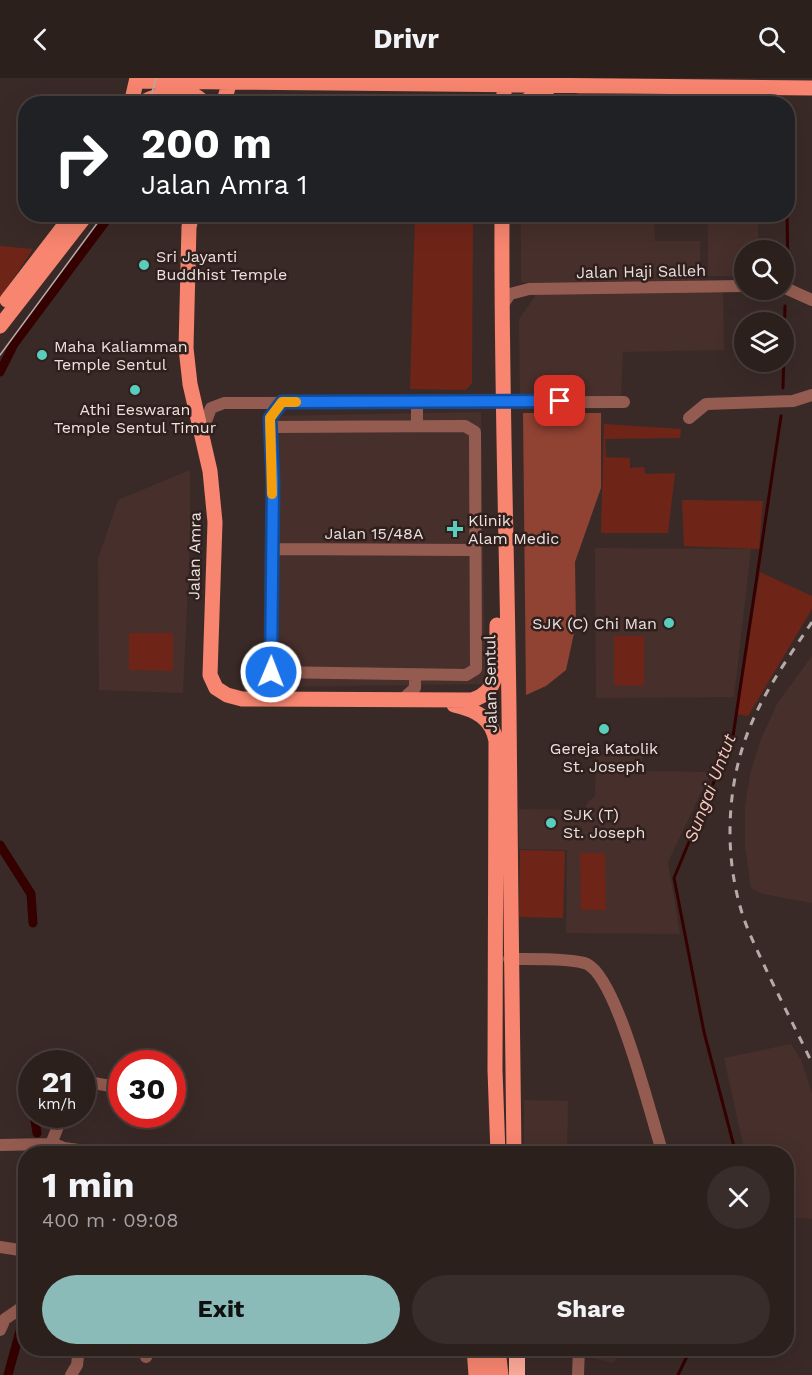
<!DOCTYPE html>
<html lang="en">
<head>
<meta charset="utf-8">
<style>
  :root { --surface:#2c201d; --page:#382d2a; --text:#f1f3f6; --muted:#a6a3a4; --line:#483e3b; --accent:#8bbbb9 }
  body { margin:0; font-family:"Work Sans",sans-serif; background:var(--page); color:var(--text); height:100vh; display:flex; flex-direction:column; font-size:22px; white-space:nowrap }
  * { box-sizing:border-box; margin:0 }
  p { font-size:20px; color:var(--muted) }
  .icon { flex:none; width:33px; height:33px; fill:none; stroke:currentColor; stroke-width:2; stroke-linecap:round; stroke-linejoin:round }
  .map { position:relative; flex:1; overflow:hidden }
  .side { position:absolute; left:18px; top:1068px; width:776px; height:210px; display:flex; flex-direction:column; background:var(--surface); border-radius:24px; box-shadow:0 6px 24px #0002,0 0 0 2px var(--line) }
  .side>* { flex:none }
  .guide { position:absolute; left:18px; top:18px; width:777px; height:126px; border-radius:24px; box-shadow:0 6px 24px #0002,0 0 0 2px var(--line); background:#202124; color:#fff; overflow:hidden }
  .controls { position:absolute; left:734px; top:162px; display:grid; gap:12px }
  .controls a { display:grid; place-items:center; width:60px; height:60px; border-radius:50%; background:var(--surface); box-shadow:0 6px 24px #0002,0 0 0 2px var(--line); font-size:30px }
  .speed { position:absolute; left:18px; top:972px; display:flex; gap:12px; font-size:30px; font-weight:700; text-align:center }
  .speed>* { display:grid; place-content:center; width:78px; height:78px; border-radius:50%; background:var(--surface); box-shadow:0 6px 24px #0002,0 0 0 2px var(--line); line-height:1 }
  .speed small { font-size:15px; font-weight:400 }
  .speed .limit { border:9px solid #d22; background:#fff; color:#111 }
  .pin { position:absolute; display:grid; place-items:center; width:51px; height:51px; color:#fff; margin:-26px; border-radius:12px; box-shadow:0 3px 9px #0006 }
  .me { position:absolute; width:66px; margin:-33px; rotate:1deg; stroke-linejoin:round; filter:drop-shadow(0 0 4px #0008) }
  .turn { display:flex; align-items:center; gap:21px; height:126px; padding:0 24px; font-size:27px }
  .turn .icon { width:78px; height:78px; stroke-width:2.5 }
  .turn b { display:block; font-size:42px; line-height:51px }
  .round { display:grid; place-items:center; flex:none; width:63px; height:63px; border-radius:32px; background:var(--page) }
  .summary { display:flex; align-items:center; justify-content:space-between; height:102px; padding:0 24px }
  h1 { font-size:36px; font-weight:700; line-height:45px }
  .button { display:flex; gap:12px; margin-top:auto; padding:12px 24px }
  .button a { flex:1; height:69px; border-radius:36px; background:var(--accent); color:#111; font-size:24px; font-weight:700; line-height:69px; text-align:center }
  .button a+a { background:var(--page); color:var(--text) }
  header { display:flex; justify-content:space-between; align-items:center; height:78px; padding:0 24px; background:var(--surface); font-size:27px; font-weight:700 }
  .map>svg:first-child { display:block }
  .built { fill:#472f2b }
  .green { fill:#6e2518 }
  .forest { fill:#904233 }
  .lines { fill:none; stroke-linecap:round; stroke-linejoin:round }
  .stream { stroke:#340000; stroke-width:3 }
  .canal { stroke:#340000; stroke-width:9 }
  .minor { stroke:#945c51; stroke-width:12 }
  .major { stroke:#f7856f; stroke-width:15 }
  .highway { stroke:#fdaa99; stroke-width:16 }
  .tram { stroke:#b7aba9; stroke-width:1.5 }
  .rail { stroke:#b7aba9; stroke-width:3; stroke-dasharray:8 8; stroke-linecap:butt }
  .route-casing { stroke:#114b97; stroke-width:15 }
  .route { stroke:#1a73e8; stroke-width:10 }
  .slow { stroke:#f59e0b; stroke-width:10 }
  .poi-dot { fill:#5acebd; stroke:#30201d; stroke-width:2 }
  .labels { text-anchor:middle; stroke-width:5; stroke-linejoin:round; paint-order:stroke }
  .poi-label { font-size:16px; fill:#ece1df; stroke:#30201d; text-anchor:start }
  .street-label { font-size:16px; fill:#ece1df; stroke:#30201d }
  .water-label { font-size:18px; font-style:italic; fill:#f7c8be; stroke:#30201d }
</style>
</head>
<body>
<header><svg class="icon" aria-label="back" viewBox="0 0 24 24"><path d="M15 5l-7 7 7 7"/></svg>Drivr<svg class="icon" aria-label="search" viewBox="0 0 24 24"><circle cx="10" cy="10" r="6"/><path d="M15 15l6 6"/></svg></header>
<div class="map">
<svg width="812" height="1297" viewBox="0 0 812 1297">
  <rect width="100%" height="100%" fill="#3a2a27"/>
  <path class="built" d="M521 137H654L655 163H700V205L540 207 521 204Z
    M708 142H758V172H744V198H708Z
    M723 212 724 272 623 274 621 320 520 321 519 241 538 214Z
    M481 334 485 606 263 609 266 338Z
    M190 392V461L183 615 99 612 98 481 118 422Z
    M595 470 751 471 734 619 596 620Z
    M812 578V825L763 816 751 810 745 768V729L750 696 761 661 777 626Z
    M596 677 642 678V693L711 694 668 784 680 856 566 855 567 772 519 771V731L584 732 588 724 595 718Z
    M791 966 801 982 812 1015V1141L786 1139V1076L745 1075 724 980Z
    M524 1022 568 1023 567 1075H524Z
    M558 1271H626L613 1285Z"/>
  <path class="green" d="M419 18 468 19 474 25H418Z
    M415 137H473L472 305 466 312 410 311Z
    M0 168 33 171 0 220Z
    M604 346 681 351 680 360 605 361 606 379 630 380V390L644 389 645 396 675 395 668 455H601Z
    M682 422 763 423 759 471 684 468Z
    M760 494 812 518V531L748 638 737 636Z
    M129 555H173V593L129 592Z
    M614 558H644V608L614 607Z
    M520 772 565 773 563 840 519 839Z
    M580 775H605L606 832H581Z"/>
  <path class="forest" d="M580 15 779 19V25H541L543 22Z
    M523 335H601V410L575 484 576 546 566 592 546 608 526 617Z"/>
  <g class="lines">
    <path class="stream" d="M787 136 788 192
      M783 310 785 228
      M736 1076 704 954 674 800 733 658 781 338
      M678 1297 691 1270"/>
    <path class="canal" d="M0 294 14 266 111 136
      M0 767 31 816 33 845
      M28 1004 32 1024
      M34 1036 37 1055
      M8 1297 23 1242"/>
    <path class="minor" d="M783 209 812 222
      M502 228 510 216 529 211 744 208
      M689 340 706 326 793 323 812 317
      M417 348V324
      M270 349 465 348 475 354 476 591 466 597 271 594
      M201 356 211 330 224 325 624 324
      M272 471 475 472
      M279 622 271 594 273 404 270 340 282 324
      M401 623 415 610V596
      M509 881C526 881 575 880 587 886 618 901 651 1040 663 1076
      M82 1003 122 1010
      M52 1065 64 1070 107 1076
      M0 1067 51 1066 63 1036
      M0 1169 26 1173
      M0 1252 5 1241 24 1228 26 1219
      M146 1279 151 1270
      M71 1297 77 1287 79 1270
      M578 1297 579 1270"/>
    <path class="major" d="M137 3 812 10
      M143 24C158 16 193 7 204 26
      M131 26 137 0
      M223 26 231 0
      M504 26V0
      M520 26 550 9
      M192 136 189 149 186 270 190 306 210 393 215 444 210 597 216 610 227 617 242 621 472 622C505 613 496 575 497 547
      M502 136C501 302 507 467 509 632 511 780 511 928 514 1076
      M7 222 73 136
      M0 248 87 136
      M454 627C476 632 492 640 496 663L495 992 498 1076
      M474 1270 476 1297
      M487 1297 485 1283 491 1277 499 1280 501 1297"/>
    <path class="highway" d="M517 1270V1297"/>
    <path class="tram" d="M149 26 156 0
      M0 277 104 136"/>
    <path class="rail" d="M812 544C790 577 765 612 750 649 724 711 723 792 749 854 768 898 791 941 812 985"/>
  </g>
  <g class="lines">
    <g class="route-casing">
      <path id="route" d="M271 594 273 404 270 340 282 324 560 323"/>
    </g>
    <use href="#route" class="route"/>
    <path class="slow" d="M272 416 270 340 282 324H296"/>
  </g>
  <g class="poi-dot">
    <circle cx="144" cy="187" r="6"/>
    <circle cx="42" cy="277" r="6"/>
    <circle cx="135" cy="312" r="6"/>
    <path d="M452 442h6v6h6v6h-6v6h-6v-6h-6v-6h6z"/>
    <circle cx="669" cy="545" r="6"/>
    <circle cx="604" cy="651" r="6"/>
    <circle cx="551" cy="745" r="6"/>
  </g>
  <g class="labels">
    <g class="poi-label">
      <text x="156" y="184">Sri Jayanti<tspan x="156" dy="18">Buddhist Temple</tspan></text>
      <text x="54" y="274">Maha Kaliamman<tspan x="54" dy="18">Temple Sentul</tspan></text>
      <text x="135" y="337" text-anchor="middle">Athi Eeswaran<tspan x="135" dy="18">Temple Sentul Timur</tspan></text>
      <text x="468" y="448">Klinik<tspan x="468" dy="18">Alam Medic</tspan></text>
      <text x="657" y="551" text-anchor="end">SJK (C) Chi Man</text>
      <text x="604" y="676" text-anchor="middle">Gereja Katolik<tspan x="604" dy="18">St. Joseph</tspan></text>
      <text x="563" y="742">SJK (T)<tspan x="563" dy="18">St. Joseph</tspan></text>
    </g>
    <g class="street-label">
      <text transform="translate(641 193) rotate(-1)" y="6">Jalan Haji Salleh</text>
      <text x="374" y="461">Jalan 15/48A</text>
      <text transform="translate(194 478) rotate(-89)" y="6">Jalan Amra</text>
      <text transform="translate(490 606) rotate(-91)" y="6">Jalan Sentul</text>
    </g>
    <g class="water-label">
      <text transform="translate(710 710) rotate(-69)" y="6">Sungai Untut</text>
    </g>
  </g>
</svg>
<div class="controls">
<a><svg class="icon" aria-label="search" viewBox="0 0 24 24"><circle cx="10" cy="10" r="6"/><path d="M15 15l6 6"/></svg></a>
<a><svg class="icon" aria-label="layers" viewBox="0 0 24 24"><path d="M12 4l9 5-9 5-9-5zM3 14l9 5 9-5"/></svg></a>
</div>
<div class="speed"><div>21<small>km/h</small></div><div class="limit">30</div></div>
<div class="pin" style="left:560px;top:323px;background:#d93025"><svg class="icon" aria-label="arrive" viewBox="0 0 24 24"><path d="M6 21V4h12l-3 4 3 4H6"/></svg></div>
<svg class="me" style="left:271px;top:594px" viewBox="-20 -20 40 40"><circle r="17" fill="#1a73e8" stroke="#fff" stroke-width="3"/><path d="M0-11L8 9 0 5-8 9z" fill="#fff"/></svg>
<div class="guide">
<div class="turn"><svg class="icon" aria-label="right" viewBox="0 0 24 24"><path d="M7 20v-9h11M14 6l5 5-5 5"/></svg><div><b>200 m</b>Jalan Amra 1</div></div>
</div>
<section class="side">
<div class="summary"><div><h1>1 min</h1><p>400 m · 09:08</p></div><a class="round"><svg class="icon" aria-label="close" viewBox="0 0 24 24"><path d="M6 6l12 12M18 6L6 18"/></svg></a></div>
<div class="button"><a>Exit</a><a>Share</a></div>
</section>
</div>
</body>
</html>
